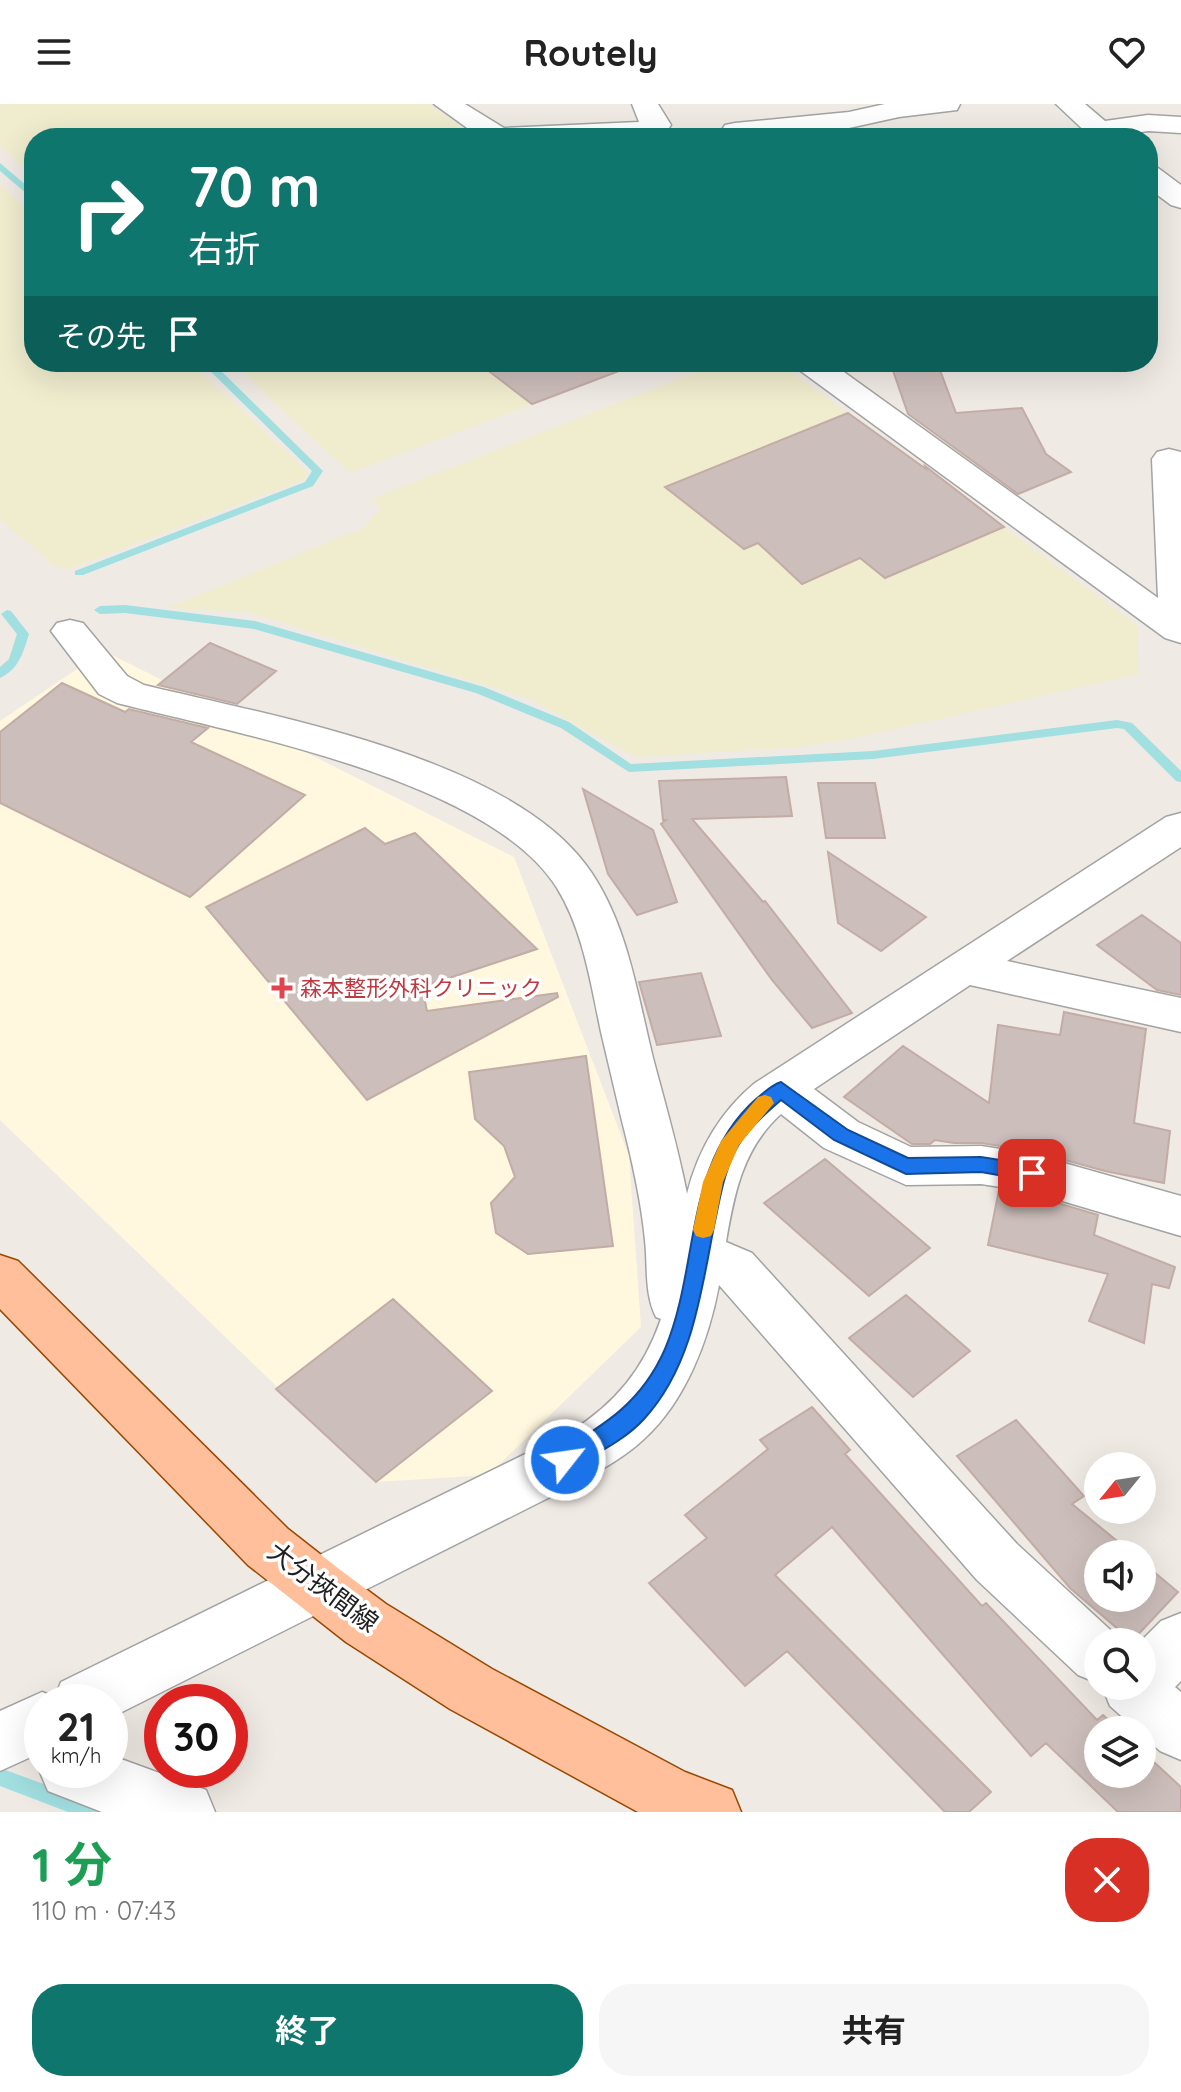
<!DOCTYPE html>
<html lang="ja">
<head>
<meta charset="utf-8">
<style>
  :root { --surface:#fff; --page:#f6f6f6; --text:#222; --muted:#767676; --accent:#0f766e }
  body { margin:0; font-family:Quicksand,"Noto Sans JP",sans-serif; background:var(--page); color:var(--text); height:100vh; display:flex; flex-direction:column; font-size:30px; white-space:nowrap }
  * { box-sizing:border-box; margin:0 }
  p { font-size:26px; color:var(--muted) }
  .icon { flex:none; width:44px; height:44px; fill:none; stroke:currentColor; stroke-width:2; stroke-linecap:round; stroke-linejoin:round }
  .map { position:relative; height:1708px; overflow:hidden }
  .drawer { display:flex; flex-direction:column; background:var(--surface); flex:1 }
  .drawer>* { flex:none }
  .guide { position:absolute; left:24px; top:24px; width:1134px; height:244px; border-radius:32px; box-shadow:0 8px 32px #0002; background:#0f766e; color:#fff; overflow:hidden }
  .needle { width:52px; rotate:240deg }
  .buttons { position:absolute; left:1084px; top:1348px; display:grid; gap:16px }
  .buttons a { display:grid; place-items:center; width:72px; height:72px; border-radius:50%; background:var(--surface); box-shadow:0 8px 32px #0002; font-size:40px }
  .speed { position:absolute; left:24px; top:1580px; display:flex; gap:16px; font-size:40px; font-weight:700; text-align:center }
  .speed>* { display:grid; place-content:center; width:104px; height:104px; border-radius:50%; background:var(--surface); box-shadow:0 8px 32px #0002; line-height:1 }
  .speed small { font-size:20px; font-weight:400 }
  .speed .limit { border:12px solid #d22; background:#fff; color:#111 }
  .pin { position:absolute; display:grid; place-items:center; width:68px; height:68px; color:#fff; margin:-34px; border-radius:16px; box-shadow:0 4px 12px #0006 }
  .me { position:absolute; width:88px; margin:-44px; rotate:60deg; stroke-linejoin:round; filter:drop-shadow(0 0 6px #0008) }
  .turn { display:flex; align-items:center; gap:28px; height:168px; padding:0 32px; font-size:36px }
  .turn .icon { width:104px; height:104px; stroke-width:2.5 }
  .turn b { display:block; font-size:56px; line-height:68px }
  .then { display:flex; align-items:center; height:76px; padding:0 32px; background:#0003; gap:16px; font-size:30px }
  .round { display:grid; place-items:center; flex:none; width:84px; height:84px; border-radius:32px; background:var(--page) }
  .headline { display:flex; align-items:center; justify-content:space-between; height:136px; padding:0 32px }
  h1 { font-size:48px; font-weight:700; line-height:60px; color:#1e9e55 }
  .primary-button { display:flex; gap:16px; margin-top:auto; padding:16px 32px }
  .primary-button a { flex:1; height:92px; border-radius:32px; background:var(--accent); color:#fff; font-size:32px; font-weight:700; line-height:92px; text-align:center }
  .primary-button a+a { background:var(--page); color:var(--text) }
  header { display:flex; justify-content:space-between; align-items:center; height:104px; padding:0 32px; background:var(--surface); font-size:36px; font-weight:700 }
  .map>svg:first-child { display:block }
  .education { fill:#fff8de }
  .farmland { fill:#f0ecce }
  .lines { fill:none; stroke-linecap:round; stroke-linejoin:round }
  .stream { fill:#a1dfe1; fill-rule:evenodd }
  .building { fill:#ccbeba; stroke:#c3aca5; stroke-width:2 }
  .minor-casing { stroke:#a3a3a3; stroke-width:3 }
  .major-casing { stroke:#994800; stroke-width:3 }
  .minor { fill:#fff; fill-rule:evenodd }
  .major { fill:#ffbf9a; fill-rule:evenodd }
  .route { fill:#1a73e8; stroke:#114b97; stroke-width:2 }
  .slow { fill:#f59e0b }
  .health-dot { fill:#e0444e; stroke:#fff; stroke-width:3 }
  .labels { text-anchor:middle; stroke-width:7; stroke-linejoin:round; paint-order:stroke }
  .health-label { font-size:22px; fill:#be3a42; stroke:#fff; text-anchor:start }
  .near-street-label { font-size:26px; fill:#1f1f1f; stroke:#fff }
</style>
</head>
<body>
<header><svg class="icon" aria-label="menu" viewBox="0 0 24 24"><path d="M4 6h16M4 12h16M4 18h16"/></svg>Routely<svg class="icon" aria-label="heart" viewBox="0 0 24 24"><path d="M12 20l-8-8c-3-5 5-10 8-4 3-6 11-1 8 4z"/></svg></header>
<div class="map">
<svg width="1181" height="1708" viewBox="0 0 1181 1708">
  <rect width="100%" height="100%" fill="#f0eae4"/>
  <path class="education" d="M104 547 514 753 629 1052 641 1223 488 1371 376 1378 0 1016V617Z"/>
  <path class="farmland" d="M5 0H428L479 34H34V74L0 42V1Z
    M0 80 34 112V258H190L308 368 305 375 69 465 54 462 0 415Z
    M231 258H643L350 369Z
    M723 258H778L1137 521 1139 570 845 636 786 644 635 653 530 595 248 508 167 504 363 424 380 406 373 394Z"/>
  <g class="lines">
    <path class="stream" d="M0 59 34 88V96L0 67Z
      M201 258H212L323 367 313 382 83 471H75V467L305 378 312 367Z
      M125 501 255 517 484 583 569 618 631 660 873 647 1117 616 1132 619 1181 667V678L1176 677 1124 625 1117 624 873 655 629 668 561 624 476 589 254 525 125 509 100 510 94 506 100 502Z
      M7 506 11 507 29 530C23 549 19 565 0 574V563L9 555 17 530 1 510Z
      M0 1664 101 1701 104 1708H68L0 1682Z"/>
  </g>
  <path class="building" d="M477 258H634L635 261 532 300Z
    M890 258H937L956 309 1022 304 1046 350 1071 368 1018 390 908 310Z
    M848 309 926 365 925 362 1004 423 885 474 860 454 802 480 758 439 744 445 665 383Z
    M210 539 276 567 237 600 158 581Z
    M62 579 125 608 129 605 208 624 191 638 305 691 190 793 0 699V628Z
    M786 673 792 712 692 715 763 798 765 797 852 909 812 924 772 876 661 720 666 716H663L659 677Z
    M818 679H875L885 734H826Z
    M583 685 653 726 677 798 637 811 608 770Z
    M365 724 385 740 415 729 537 845 422 883 427 907 557 889 558 893 367 996 206 803Z
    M828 748 926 813 881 847 838 819Z
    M1142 811 1181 839V891L1157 886 1097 841Z
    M701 869 721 932 657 941 639 878Z
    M1064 908 1146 925 1134 1019 1170 1027 1164 1079 1105 1067 1032 1047 981 1039H954L935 1036 930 1040H912L844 993 903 942 989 999 998 921 1060 931Z
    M586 952 613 1142 528 1150 496 1129 491 1099 515 1073 504 1042 475 1015 469 968Z
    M825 1055 930 1144 869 1192 764 1099Z
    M999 1086 1031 1091 1098 1111 1094 1131 1175 1163 1169 1184 1152 1180 1144 1239 1089 1217 1108 1170 988 1141Z
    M906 1191 970 1247 913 1293 849 1234Z
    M393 1195 492 1287 376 1378 276 1285Z
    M812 1303 850 1346 845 1350 982 1502 986 1499 1097 1616 1103 1611 1120 1626H1098V1670H1142V1647L1181 1683V1708H1118L1046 1639 1031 1652 832 1423 775 1471 991 1688 969 1708H945L787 1547 745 1582 649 1479 707 1434 685 1411 768 1345 760 1336Z
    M1016 1316 1084 1392 1072 1400 1133 1450H1098V1494H1142V1458L1178 1488 1132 1537 1070 1484 957 1352Z"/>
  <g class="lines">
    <g class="minor-casing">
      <path id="minor" d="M434 0H465L504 24 639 18 632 0H658L671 21 667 27 643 34H481Z
        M885 0H960L957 6 899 13 849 24 748 34 725 33 721 27 725 21 735 19 849 8Z
        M1056 0H1085L1105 17 1148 11 1181 13V29L1148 27 1120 31 1122 34H1092Z
        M1148 62 1158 64 1181 81V104L1171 101 1148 84Z
        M793 258H830L1158 494 1152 355 1157 348 1169 345 1181 348V539L1165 534 798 265Z
        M70 516 83 519 127 572 144 581C271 612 505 652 586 761 627 816 637 889 653 954 665 999 678 1044 687 1090 698 1046 720 1008 755 979L1166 713 1181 709V743L1007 857 1181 894V928L970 881 814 985 858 1018 911 1043 981 1042 1032 1050 1181 1092V1132L1032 1088 981 1080 906 1081 824 1044 781 1010C743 1044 734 1090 726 1138L752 1149 1017 1440 1118 1533 1121 1538H1098V1579L1078 1571 977 1476 719 1181C709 1235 686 1297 644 1335 622 1356 593 1370 566 1385L110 1614V1598H42V1648L0 1667V1607L42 1588 55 1593 61 1578 570 1328C615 1300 644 1265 661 1215L656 1213C644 1189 648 1162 645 1136 641 1096 632 1056 622 1017 615 987 608 958 601 928 591 880 583 826 557 784 490 676 235 629 117 599L99 590 51 527 57 519Z
        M1181 1509V1577L1175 1583 1181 1588V1656L1160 1647 1142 1631V1626H1137L1110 1602 1102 1582H1142L1140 1538 1161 1517Z
        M110 1651 206 1686 215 1708H102L48 1687 39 1666 42 1659V1666H110Z"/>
    </g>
    <g class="major-casing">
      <path id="major" d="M0 1151 18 1157 288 1425 339 1465 386 1500 492 1565 685 1668 732 1686 741 1708H638L450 1605 346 1538 248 1461 0 1205Z"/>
    </g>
    <use href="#minor" class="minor"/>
    <use href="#major" class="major"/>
  </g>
  <path class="route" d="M781 978 848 1026 908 1054 981 1053 1032 1061 1039 1064 1042 1069 1039 1075 1032 1077 981 1068 906 1070 834 1036 781 996C766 1009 750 1023 739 1040 724 1065 720 1094 714 1122 701 1189 692 1263 644 1315 625 1336 597 1349 573 1363L565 1366 557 1363 554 1356 557 1349C605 1321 642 1298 665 1245 700 1162 683 1060 756 995 764 989 771 981 781 978Z"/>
  <path class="slow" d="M765 991 771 993 774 999 739 1041 723 1078 714 1126 711 1132 703 1134 696 1132 693 1126 703 1078 721 1037 758 993Z"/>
  <path class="health-dot" d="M278 872h8v8h8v8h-8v8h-8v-8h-8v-8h8z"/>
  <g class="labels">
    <g class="health-label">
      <text x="300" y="892">森本整形外科クリニック</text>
    </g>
    <g class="near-street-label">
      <text transform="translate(323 1483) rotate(37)" y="9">大分挾間線</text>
    </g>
  </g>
</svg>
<div class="buttons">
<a><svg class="needle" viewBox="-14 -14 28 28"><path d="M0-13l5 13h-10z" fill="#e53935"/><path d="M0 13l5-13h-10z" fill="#767676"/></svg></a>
<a><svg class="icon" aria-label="sound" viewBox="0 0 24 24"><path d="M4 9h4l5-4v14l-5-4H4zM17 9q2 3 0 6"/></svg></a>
<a><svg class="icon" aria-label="search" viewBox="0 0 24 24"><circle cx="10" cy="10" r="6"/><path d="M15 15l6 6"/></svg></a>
<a><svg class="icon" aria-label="layers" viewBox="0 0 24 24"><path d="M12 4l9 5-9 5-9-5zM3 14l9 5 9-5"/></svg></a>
</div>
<div class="speed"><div>21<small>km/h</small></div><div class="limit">30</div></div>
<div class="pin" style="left:1032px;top:1069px;background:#d93025"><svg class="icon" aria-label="arrive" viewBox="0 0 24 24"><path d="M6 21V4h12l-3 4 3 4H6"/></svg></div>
<svg class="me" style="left:565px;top:1356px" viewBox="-20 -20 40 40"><circle r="17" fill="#1a73e8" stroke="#fff" stroke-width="3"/><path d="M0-11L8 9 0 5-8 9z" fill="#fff"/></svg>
<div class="guide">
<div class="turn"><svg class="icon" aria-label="right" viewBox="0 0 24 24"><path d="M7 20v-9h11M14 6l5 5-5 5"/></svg><div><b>70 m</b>右折</div></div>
<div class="then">その先<svg class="icon" aria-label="arrive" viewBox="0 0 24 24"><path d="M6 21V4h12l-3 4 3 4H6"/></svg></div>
</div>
</div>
<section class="drawer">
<div class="headline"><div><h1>1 分</h1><p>110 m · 07:43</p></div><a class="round" style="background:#d93025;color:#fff"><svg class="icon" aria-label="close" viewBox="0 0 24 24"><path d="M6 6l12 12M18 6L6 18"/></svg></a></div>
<div class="primary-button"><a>終了</a><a>共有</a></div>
</section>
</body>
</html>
